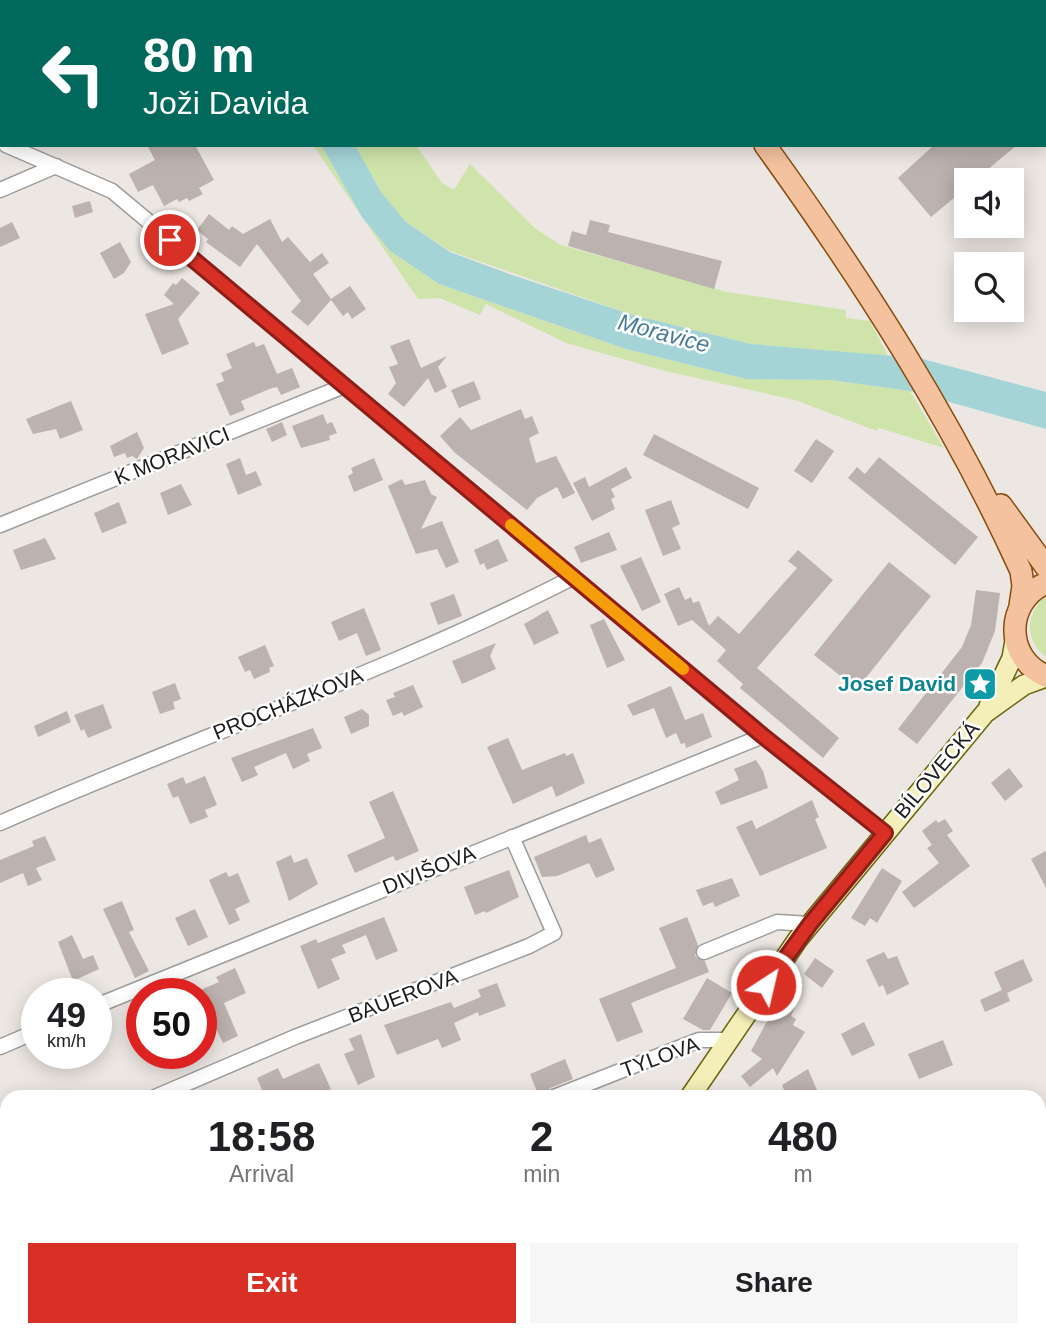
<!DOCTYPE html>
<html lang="en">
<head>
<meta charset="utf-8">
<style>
  :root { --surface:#fff; --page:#f6f6f6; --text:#202124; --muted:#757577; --accent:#d93025 }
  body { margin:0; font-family:Helvetica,sans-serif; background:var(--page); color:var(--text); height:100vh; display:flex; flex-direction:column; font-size:26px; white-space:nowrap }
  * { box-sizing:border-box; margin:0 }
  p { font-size:23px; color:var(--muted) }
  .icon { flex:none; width:38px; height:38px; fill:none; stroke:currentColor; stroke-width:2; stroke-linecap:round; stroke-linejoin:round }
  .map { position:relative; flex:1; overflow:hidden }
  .side { position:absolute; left:0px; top:1090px; width:1046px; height:247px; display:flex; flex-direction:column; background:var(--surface); border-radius:21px 21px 0 0; box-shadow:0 4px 18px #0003 }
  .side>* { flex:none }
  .banner { position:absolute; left:0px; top:0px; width:1046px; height:147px; box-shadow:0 4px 18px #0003; background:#00695c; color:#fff; overflow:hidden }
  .controls { position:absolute; left:954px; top:168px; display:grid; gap:14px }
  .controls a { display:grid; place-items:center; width:70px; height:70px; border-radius:0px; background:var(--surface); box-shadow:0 4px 18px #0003; font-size:35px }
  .speed { position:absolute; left:21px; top:978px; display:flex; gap:14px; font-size:35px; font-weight:700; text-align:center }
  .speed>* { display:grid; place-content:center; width:91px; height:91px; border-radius:50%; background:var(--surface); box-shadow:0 4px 18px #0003; line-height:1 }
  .speed small { font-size:18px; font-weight:400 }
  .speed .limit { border:10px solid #d22; background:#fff; color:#111 }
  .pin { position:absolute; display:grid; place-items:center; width:60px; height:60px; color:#fff; margin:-30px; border:4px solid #fff; border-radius:50%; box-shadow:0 2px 7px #0007 }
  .me { position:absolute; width:77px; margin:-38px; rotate:35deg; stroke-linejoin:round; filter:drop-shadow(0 0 5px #0008) }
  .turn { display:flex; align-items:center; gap:24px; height:147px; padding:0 28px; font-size:32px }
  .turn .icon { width:91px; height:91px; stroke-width:2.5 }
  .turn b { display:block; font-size:49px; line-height:60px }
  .eta { display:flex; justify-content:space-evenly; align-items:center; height:119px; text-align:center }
  .eta b { font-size:42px; font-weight:600; line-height:49px }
  .cta { display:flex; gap:14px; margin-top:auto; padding:14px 28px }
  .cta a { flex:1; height:80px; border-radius:0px; background:var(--accent); color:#fff; font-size:28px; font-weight:600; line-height:80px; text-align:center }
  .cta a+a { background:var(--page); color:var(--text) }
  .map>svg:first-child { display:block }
  .grass { fill:#cfe4aa }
  .water { fill:#a5d4d7 }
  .building { fill:#bcb2af }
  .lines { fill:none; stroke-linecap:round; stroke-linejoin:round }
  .minor-casing { stroke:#9d9d9d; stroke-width:17 }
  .secondary-casing { stroke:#69650c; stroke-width:22 }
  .primary-casing { stroke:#894b0a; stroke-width:24 }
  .minor { stroke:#fff; stroke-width:14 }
  .secondary { stroke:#f4eeb8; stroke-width:19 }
  .primary { stroke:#f4c29f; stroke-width:21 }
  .route-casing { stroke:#8d1f18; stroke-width:18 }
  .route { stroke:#d93025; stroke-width:12 }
  .slow { stroke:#f59e0b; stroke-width:12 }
  .labels { text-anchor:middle; stroke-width:5; stroke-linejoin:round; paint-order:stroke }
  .street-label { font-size:21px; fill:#1c1c1c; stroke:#fff }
  .culture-label { font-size:21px; font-weight:bold; fill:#0d838f; stroke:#fff; text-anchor:end }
  .water-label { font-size:23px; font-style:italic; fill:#4a7b94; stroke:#fff }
</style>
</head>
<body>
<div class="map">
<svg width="1046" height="1336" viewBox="0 0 1046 1336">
  <rect width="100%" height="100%" fill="#ece7e2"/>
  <path class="grass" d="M313 145H321L362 217 390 251 439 284 626 349 746 379 831 380 910 391 944 448 879 428 877 431 795 400 665 371 566 343 486 304 480 315 440 298 418 299Z
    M355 145H416L442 183 454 190 470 164 536 229 561 245 727 292 846 310V318L870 321 888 356 751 344 633 315 450 251 406 222 381 192Z
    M1046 596V657C1024 639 1025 614 1046 596Z"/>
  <path class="water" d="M321 145H355L381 192 406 222 450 252 515 276 633 315 751 344 919 358 1046 392V429L910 391 831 380 746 379 626 349 439 284 390 251 362 217Z"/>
  <path class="building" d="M147 145H195L214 180 199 188 203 194 189 201 187 198 179 202 177 199 164 206 153 185 138 192 129 174 155 160Z
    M934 145H1017L975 180H966V188L931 217 898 178Z
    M90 201 93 212 75 218 72 206Z
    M209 214 229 230 232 226 243 234 270 219 282 242 288 237 310 262 322 253 329 263 313 274 331 299 350 286 366 309 352 319 348 312 343 316 331 300 308 326 291 312 301 301 257 244 240 267 206 242 208 239 197 230Z
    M590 220 610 225 608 232 722 261 714 289 568 246 572 231 586 235Z
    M12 222 20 238 0 247V228Z
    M120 242 131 262 124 273 114 279 100 253Z
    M182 278 200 293 178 319 189 344 162 355 145 314 174 304 164 295 173 283 176 285Z
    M409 339 421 368 447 356 438 367 447 387 435 393 428 378 404 407 388 394 396 383 389 367 398 364 390 346Z
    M254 342 256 347 264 344 277 374 292 368 300 387 281 395 277 387 272 388 241 401 245 410 230 416 216 384 224 381 221 373 232 368 226 354Z
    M474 381 481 399 459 408 451 390Z
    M71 401 83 430 60 439 56 429 33 434 26 419Z
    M521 409 525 419 532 416 539 433 529 438 536 463 556 456 575 493 563 499 557 487 537 498 527 510 454 452 440 436 460 417 471 430Z
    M323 414 327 424 332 422 337 433 329 436 330 440 301 448 292 426Z
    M282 422 287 435 272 442 266 429Z
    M137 432 144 448 137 459 132 456 127 458 125 453 114 457 110 446Z
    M654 434 759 488 748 509 643 455Z
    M816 439 834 451 812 483 794 471Z
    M879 457 978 537 955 565 848 478 857 467 865 474Z
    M240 458 246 475 256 471 262 485 238 495 226 464Z
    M374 458 383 480 354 492 348 476 353 473 351 468Z
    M626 467 632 478 611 489 615 497 611 499 615 509 592 521 573 483 585 477 589 487Z
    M402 479 405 485 425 480 431 494 437 497 421 529 442 521 459 562 446 568 437 549 416 554 388 486Z
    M181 484 192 505 168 515 160 493Z
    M671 500 680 524 672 528 681 549 663 556 645 510Z
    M119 502 127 523 102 533 94 513Z
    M609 532 617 550 581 563 574 547Z
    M45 538 56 559 21 570 13 550Z
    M498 539 508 561 487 570 484 563 480 565 474 550Z
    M798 550 833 580 757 668 839 738 823 758 740 688 743 684 717 661 726 650 692 620 678 626 664 594 679 587 685 600 691 597 693 603 699 601 709 626 718 616 739 634 797 568 788 561Z
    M641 557 661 602 642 611 620 566Z
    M889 562 931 596 857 689 814 655Z
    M976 590 1000 593 995 631 982 663 917 744 898 729 962 647 971 625Z
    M454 594 462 616 438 625 430 603Z
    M364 608 381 650 366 656 357 633 339 641 331 622Z
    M548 610 559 633 534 645 524 624Z
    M604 619 625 660 607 668 590 625Z
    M496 643 490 656 496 669 462 684 452 661Z
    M265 645 274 666 269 668 270 672 254 679 250 670 245 672 238 657Z
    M175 683 181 699 173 702 175 709 160 714 152 692Z
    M413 685 423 707 404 716 402 712 393 716 386 700 395 697 393 693Z
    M671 686 685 720 703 713 712 737 686 748 685 743 681 744 676 733 666 738 654 708 633 716 627 705Z
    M103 704 112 728 88 738 84 729 81 731 74 715Z
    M362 709 369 715V726L351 734 344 717Z
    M67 711 71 722 38 737 34 726Z
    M313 728 322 748 307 754 310 761 293 769 286 753 254 767 258 775 242 782 231 758Z
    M508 738 522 770 565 753 566 756 573 753 585 783 556 797 552 786 513 804 487 747Z
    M756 760 763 771 768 788 721 805 715 792 739 780 734 769Z
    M1009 768 1023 786 1005 801 991 783Z
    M205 776 217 805 205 810 208 817 190 824 178 796 173 798 167 784 183 777 186 784Z
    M393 791 419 851 396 861 393 856 355 873 347 855 385 838 369 802Z
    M812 800 819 817 815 819 827 848 760 876 736 827 752 820 756 829Z
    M945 819 953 831 947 835 970 866 914 908 902 892 939 863 927 848 932 845 922 831 936 820 938 823Z
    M586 835 589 843 601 838 615 870 596 878 589 863 557 876 542 877 534 857Z
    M45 836 56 860 36 868 42 880 28 886 23 873 0 883V860L34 846 32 841Z
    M1046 851V888L1031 859Z
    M291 855 294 863 307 858 318 884 289 901 276 862Z
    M882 868 902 881 877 923 870 918 865 926 851 918Z
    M509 870 519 897 486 913 485 911 475 915 464 887Z
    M226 872 229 877 238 873 250 902 235 909 240 920 229 925 209 880Z
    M732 878 740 896 715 907 713 902 703 906 696 890Z
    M122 901 134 930 129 932 149 971 135 978 103 909Z
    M195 909 208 937 188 946 175 918Z
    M384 917 398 951 376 960 366 935 342 945 346 953 331 959 340 979 318 989 300 946 316 939 318 943Z
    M687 917 698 945 695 956 705 961 709 972 631 1003 643 1032 617 1042 599 999 676 968 659 928Z
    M72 935 83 959 93 955 99 969 73 981 58 942Z
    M884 952 888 959 897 956 909 984 887 995 883 985 879 987 866 960Z
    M815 958 834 971 822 988 804 974Z
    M1023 959 1033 981 1007 993 1010 1001 985 1012 980 1000 1002 990 994 972Z
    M235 968 246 993 224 1003 238 1036 223 1043 198 991 219 982 216 977Z
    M707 978 732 993 710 1030H703L683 1019Z
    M790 979 803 988 793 1003 796 1005 791 1016 796 1019 793 1025 805 1032 777 1076 773 1068 750 1087 741 1076 762 1059 751 1051Z
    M497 983 506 1006 479 1016 478 1012 454 1023 461 1040 442 1048 438 1039 397 1055 384 1025 451 1002 454 1008 481 997 478 990Z
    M864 1022 875 1045 852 1056 841 1034Z
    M361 1034 375 1077 358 1085 344 1054 354 1050 349 1039Z
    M943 1040 953 1065 919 1079 908 1054Z
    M565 1059 573 1079 550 1088 545 1097H539L530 1074Z
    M319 1063 331 1089 321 1094 323 1097H265L257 1078 278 1068 283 1079Z
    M808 1069 820 1097H787L782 1085Z"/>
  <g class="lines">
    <g class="minor-casing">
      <path id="minor" d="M6 145 112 191 763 736 885 833
        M0 190 56 166
        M0 525 344 386
        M0 823C191 739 388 672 574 577
        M704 952 777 922 810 924
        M96 1006 763 736
        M0 1047 37 1031
        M155 1097 295 1037 529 946 554 933 512 837
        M554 1097 699 1040H727
        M1040 1282 1046 1285
        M199 1336 213 1330"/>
    </g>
    <g class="secondary-casing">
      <path id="secondary" d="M989 706 1012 658 1015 641
        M690 1097 798 939 985 713 1024 685 1046 677
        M507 1336 512 1330"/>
    </g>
    <g class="primary-casing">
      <path id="primary" d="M664 0 666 2
        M765 145C863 281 952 419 1021 571L1023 586 1020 606
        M1001 505 1046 567
        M1046 583C1005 601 1004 658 1046 676"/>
    </g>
    <use href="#minor" class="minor"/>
    <use href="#secondary" class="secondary"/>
    <use href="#primary" class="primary"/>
  </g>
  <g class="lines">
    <g class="route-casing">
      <path id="route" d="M170 240 763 736 885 833 810 924 766 985"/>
    </g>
    <use href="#route" class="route"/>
    <path class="slow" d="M511 525 683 669"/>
  </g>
  <defs>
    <g id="sight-square" transform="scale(1.75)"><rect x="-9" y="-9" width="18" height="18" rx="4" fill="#0f9aa8" stroke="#fff"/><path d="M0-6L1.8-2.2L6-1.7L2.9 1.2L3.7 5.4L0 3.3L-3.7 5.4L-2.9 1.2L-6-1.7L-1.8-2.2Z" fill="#fff"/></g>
  </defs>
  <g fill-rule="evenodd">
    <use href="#sight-square" x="980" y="684"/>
  </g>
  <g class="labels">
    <g class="street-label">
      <text transform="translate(172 456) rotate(-22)" y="7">K MORAVICI</text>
      <text transform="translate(288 704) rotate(-22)" y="7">PROCHÁZKOVA</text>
      <text transform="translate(937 770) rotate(-50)" y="7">BÍLOVECKÁ</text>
      <text transform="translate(429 870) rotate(-22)" y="7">DIVIŠOVA</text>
      <text transform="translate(403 996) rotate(-21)" y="7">BAUEROVA</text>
      <text transform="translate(660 1057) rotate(-20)" y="7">TYLOVA</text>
    </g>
    <g class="culture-label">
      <text x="956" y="691">Josef David</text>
    </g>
    <g class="water-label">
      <text transform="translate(664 333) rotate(15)" y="8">Moravice</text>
    </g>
  </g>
</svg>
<div class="controls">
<a><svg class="icon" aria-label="sound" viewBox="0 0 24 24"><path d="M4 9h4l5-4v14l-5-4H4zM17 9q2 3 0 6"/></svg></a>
<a><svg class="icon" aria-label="search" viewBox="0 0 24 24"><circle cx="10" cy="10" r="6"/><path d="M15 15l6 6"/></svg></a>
</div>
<div class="speed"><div>49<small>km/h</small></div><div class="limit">50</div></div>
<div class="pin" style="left:170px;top:240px;background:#d93025"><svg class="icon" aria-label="arrive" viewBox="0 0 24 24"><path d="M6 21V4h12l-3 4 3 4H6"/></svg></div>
<svg class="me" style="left:766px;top:985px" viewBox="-20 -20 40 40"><circle r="17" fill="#d93025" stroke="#fff" stroke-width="3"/><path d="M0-11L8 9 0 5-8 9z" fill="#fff"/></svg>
<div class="banner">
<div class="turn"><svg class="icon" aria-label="left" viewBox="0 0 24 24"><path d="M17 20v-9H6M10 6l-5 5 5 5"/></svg><div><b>80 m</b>Joži Davida</div></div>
</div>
<section class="side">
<div class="eta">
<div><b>18:58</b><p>Arrival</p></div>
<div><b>2</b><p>min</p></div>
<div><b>480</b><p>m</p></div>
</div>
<div class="cta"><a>Exit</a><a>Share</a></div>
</section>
</div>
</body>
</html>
